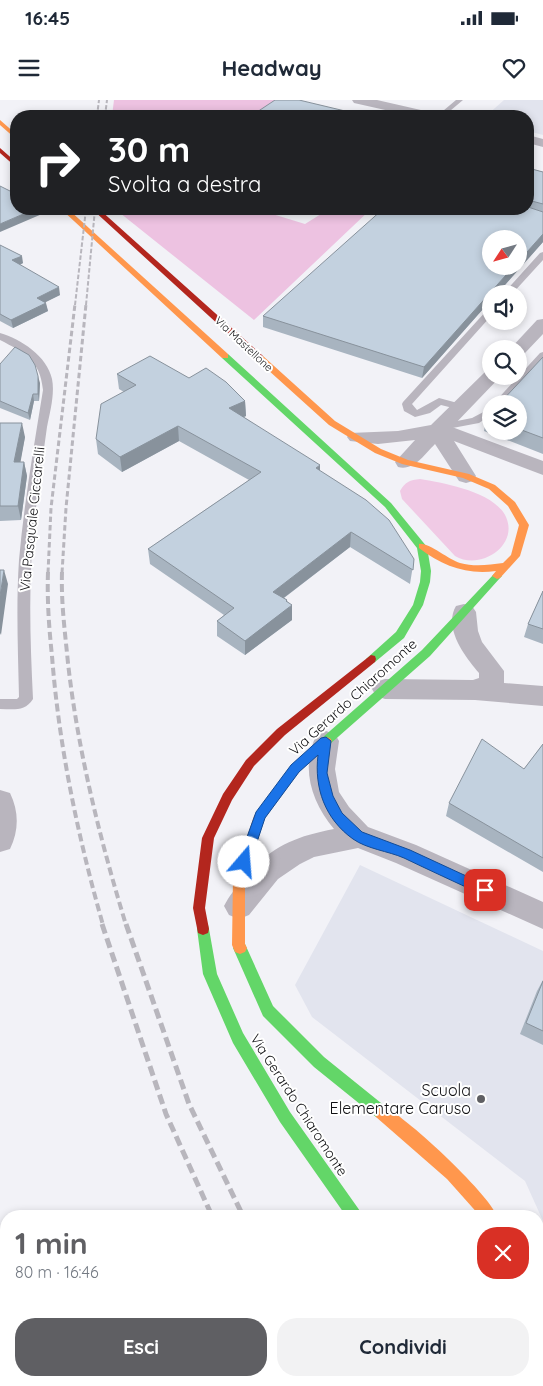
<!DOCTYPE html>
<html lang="it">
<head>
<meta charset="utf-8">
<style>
  :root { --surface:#fff; --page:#f2f2f3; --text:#1f2937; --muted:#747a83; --accent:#5f5f63 }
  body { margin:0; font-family:Quicksand,sans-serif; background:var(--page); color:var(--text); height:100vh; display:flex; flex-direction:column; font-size:19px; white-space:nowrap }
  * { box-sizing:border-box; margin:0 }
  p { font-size:16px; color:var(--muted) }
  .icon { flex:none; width:28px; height:28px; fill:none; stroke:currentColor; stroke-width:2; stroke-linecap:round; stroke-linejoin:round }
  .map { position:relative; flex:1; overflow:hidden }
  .details { position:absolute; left:0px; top:1110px; width:544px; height:176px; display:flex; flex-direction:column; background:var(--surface); border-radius:20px 20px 0 0; box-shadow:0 2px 8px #0003 }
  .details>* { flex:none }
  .banner { position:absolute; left:10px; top:10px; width:524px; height:105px; border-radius:20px; box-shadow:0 2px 8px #0003; background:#202124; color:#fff; overflow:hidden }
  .needle { width:32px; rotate:234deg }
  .tools { position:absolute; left:482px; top:130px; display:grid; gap:10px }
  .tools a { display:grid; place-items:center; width:45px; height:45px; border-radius:50%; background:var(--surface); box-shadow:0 2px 8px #0003; font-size:25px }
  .pin { position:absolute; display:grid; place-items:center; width:42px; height:42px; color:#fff; margin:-21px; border-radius:10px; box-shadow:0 2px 8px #0006 }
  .me { position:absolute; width:55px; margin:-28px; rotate:18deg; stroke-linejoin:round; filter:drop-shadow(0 0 4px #0008) }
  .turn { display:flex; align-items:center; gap:18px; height:105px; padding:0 15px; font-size:22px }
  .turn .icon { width:65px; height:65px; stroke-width:2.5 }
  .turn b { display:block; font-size:35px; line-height:42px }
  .round { display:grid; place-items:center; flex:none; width:52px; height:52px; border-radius:20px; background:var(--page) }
  .head { display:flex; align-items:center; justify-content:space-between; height:85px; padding:0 15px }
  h1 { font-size:30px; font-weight:700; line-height:38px; color:var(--accent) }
  .button { display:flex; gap:10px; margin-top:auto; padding:10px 15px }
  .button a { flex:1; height:58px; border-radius:20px; background:var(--accent); color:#fff; font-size:20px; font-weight:700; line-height:58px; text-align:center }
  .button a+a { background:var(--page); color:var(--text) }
  .status { display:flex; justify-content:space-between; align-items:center; height:35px; padding:0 25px; background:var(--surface); direction:ltr }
  .status svg { height:14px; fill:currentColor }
  header { display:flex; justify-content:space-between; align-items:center; height:65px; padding:0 15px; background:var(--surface); font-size:22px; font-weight:700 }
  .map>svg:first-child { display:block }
  .built { fill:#e2e4ee }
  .green { fill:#f0cae5 }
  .forest { fill:#edc2e1 }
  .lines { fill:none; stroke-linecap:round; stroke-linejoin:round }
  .lane { fill:#b9b5be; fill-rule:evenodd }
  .street { fill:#b9b5be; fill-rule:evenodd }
  .fast { fill:#63d668; fill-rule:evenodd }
  .slow { fill:#ff974d; fill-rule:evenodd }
  .jam { fill:#b3261e; fill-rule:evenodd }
  .rail-far3 { stroke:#b8b6bd; stroke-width:2; stroke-dasharray:4.5 2; stroke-linecap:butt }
  .rail-far2 { stroke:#b8b6bd; stroke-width:3; stroke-dasharray:5.5 3; stroke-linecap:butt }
  .rail-far1 { stroke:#b8b6bd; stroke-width:4; stroke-dasharray:8 4; stroke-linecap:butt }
  .rail { stroke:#b8b6bd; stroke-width:5; stroke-dasharray:10 5; stroke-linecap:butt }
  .wall { fill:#a8b4c0 }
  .shaded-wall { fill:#88929c }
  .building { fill:#c3d1df; stroke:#88929c }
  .route { fill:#1a73e8; stroke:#114b97 }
  .poi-dot { fill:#5f5f63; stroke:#fff; stroke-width:2 }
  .labels { text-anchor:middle; stroke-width:4; stroke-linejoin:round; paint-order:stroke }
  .far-street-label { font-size:11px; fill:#101013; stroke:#fff }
  .street-label { font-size:14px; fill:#101013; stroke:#fff }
  .near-poi-label { font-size:16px; fill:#101013; stroke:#fff; text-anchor:end }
</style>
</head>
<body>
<div class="status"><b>16:45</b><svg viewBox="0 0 49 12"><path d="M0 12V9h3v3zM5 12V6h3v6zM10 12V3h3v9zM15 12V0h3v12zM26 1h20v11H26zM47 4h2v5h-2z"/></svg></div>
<header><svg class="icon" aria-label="menu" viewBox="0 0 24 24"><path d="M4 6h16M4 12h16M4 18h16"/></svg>Headway<svg class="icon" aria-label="heart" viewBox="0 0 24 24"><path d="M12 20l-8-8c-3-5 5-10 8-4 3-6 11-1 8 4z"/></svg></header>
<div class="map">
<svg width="543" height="1286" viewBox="0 0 543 1286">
  <rect width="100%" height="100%" fill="#f2f2f7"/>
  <path class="built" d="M504 0H543V35L528 31V16H486Z
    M360 765 543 851V1121L525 1081 312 917 295 885Z"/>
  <path class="green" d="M420 379C444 383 495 392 506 417 519 446 480 471 455 456L402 399 400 391C405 382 410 380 420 379Z"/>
  <path class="forest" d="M114 0H282L259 16H112Z
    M115 109H256L305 124 329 109H371L254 220Z"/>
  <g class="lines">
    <path class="lane" d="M456 0H463L444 16H437Z
      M543 152V160L512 194H503L540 153Z
      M491 208V216L412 304 417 310 439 298 465 305V309L461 310 441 305 430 313 415 317 404 311 402 304 403 302 488 209Z
      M0 233C21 239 47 256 52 279 55 294 50 312 47 327 43 357 38 387 35 417 28 478 30 538 33 599 25 612 13 609 0 609V599H17L19 597C18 551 16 505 19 460 24 403 34 346 43 290 40 260 25 253 0 240Z
      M543 252V261L504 304H493L540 253Z
      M491 308V315L479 323 442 330 437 327 442 324 472 318Z"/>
    <path class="street" d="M352 0H377L434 13 436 16H412L354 3Z
      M528 35 543 39V47L528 43Z
      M543 219V234L525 253 519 254V249H510L537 220Z
      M491 271V276H501L452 327 543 361V375L454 341 476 376 473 381 466 383 459 381 435 344C424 355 414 371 398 367L395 362 415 340 378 344 350 341 347 337 350 333 398 331 431 325 485 272Z
      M464 504 472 506 476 512 478 531 482 542 504 571V583L543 586V606L475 600 385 599 376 596 372 589 376 582 385 579 473 580 479 578V573C465 557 443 528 456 506Z
      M326 631 335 634 339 641 335 669 339 692 349 707 368 727 416 745 543 802V829L396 763 358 748 314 757 300 764 278 779 249 815 239 819 229 815 224 806C229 796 235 789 242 781 269 748 292 737 334 729 311 702 300 666 317 634Z
      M0 690 10 693C19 712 19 730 10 749L0 752Z"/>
    <path class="fast" d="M222 254H228L391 403 427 447 431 471 430 482 423 505 404 538 375 562 371 563 366 559 396 532 413 505 420 482 421 471 417 448 385 407 222 258Z
      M497 473 502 476 500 478 430 556 330 644H322L320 641 322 638 422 550 494 474Z
      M203 823 208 825 209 829 217 874 243 933 290 1012 360 1111 363 1116H346L280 1022 233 943 203 874 197 829 198 825Z
      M240 842 245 844 273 906 324 957 386 1007 388 1012 386 1017 381 1019 376 1017 314 967 263 916 233 848 235 844Z
      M538 1206 543 1208V1235L538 1233Z"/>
    <path class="slow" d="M0 20 16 34V39L0 25Z
      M61 109H68L228 254V258H222Z
      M257 256H263L335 321 381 349 408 360 469 374 495 385 515 402 529 425 520 456 500 478 497 479 492 476 496 471C466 475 443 466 419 448V444C428 442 449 460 460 463 474 467 489 465 503 463L511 455 519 425 508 406 489 389 463 378 402 364 375 353 329 325 257 260Z
      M326 637 330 638 332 641 330 644 299 672 265 718 245 778V844L247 848 245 852 240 854 235 852 232 845 233 778 254 716 291 666 322 638Z
      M381 1005C404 1014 488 1093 497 1116H480L447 1079 376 1017 374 1012 376 1007Z
      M457 1280H475L477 1286H459Z"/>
    <path class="jam" d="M0 48 16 62V67L0 53Z
      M92 109H99L263 256V260H257Z
      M371 555 375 556 376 559 375 562 285 635 254 666 232 700 214 738 205 808 209 829 208 833 203 835 198 833 193 808 202 738 223 694 246 660 277 629Z"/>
    <path class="rail-far3" d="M97 16 99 0
      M105 16 107 0
      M75 205 86 109
      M86 205 95 109"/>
    <path class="rail-far2" d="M48 473 51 408 75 204
      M62 473 66 408 86 204"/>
    <path class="rail-far1" d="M48 472C47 500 49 528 52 556 59 647 78 737 103 825
      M62 472C61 503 65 532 68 563 78 652 100 739 126 825"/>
    <path class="rail" d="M102 824 166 1014 212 1116
      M126 824 189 1004 243 1116
      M291 1280 294 1286
      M327 1280 330 1286"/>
  </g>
  <path class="wall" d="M528 68 543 72V142L497 194H491V200L422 278 263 227V216L528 109Z
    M0 145 23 163 20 165 60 195 45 202 48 211 13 228 0 221Z
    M543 257V354L484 331 487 316 491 318V331H519V304Z
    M0 264 40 283 39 301H34L30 320 0 308Z
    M117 274 189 278 245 301 246 316 244 317 320 371 414 459 410 484 350 447 284 498 287 500 292 520 245 555 217 536V521L224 515 150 464 148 449 249 380 179 341 122 372 98 354 96 339 124 292 119 289Z
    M0 323 25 337 20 362H24L27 376 21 420 0 421Z
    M543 491V544L524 537 528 524Z
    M543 644V772L446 716 449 703 524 669Z
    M543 880V945L520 934 537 891Z"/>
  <path class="shaded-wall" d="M35 109H41L42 114 0 132V124Z
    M543 134V142L497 194H491V200L422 278 424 267 514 166H519V161Z
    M22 156 23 163 13 168 12 160Z
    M59 187 60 195 38 206 37 198Z
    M46 203 48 211 13 228 11 220Z
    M38 276 40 283 39 301 38 294Z
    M33 294 34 301 30 320 28 313Z
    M245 301 246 316 229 323V308Z
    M22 323 25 337 18 376 14 362Z
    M178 326 179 341 122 372 120 357Z
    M24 362 27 376 21 420 18 406Z
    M320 365V380L316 368Z
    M351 432 350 447 273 506V492Z
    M4 470 8 484 1 535 0 533V496Z
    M287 500V509L292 505V520L245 555V541Z"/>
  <path class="building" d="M275 0H299L366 16H251Z
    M528 68 543 72V104L528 100Z
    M0 86 16 94V109H35L0 124Z
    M528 107 543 112V134L519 161V139H491V166H514L424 267 263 216 383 109H528Z
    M0 145 22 156 12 160 59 187 37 198 46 203 11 220 0 214Z
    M15 247 29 255 35 265 38 276V294H33L28 313 0 301V264Z
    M150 256 189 278 206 268 226 282 245 301 229 308 320 365 316 368 366 400 389 420 414 459 413 470 351 432 273 492 287 500 286 501 292 505 245 541 217 521 234 508 148 449 261 372 178 326 120 357 96 339 101 304 136 285 117 274Z
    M543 257V338L519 329V304H499Z
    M491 311V318L487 316Z
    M0 323H22L14 362H24L18 406H0Z
    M0 470H4L0 496Z
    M543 491V529L528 524Z
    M482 639 524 669 543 644V758L449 703Z
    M543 881V931L526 923Z"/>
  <path class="route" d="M326 637 331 641 327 673 333 696 342 713 362 732 410 750 490 787 491 790 490 794 485 796 481 794C455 782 429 770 404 758 388 751 367 749 353 739 325 719 314 688 318 655L299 672 265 718 249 766 244 768 240 766 238 762 256 712 291 665 321 638Z"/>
  <circle class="poi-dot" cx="481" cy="999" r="5"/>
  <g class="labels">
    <g class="far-street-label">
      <text transform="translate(244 244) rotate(43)" y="4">Via Mastellone</text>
    </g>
    <g class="street-label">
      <text transform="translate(32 419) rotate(-84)" y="5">Via Pasquale Ciccarelli</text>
      <text transform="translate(353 597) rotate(-42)" y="5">Via Gerardo Chiaromonte</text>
      <text transform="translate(299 1005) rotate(57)" y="5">Via Gerardo Chiaromonte</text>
    </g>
    <g class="near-poi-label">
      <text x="471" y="996">Scuola<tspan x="471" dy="18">Elementare Caruso</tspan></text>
    </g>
  </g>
</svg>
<div class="tools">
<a><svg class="needle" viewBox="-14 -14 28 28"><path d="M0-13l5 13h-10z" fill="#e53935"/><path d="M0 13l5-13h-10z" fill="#747a83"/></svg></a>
<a><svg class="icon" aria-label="sound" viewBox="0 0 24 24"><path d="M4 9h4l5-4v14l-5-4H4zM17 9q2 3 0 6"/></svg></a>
<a><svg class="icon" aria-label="search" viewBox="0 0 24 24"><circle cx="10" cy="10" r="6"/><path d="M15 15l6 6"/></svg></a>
<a><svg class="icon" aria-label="layers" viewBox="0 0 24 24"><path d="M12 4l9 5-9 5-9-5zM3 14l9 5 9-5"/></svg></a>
</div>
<div class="pin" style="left:485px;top:790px;background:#d93025"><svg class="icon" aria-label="arrive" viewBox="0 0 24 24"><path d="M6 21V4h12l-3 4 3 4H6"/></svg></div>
<svg class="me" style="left:244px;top:762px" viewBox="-20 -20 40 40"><circle r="19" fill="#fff"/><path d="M0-13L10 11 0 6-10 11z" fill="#1a73e8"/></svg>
<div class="banner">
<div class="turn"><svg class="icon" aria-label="right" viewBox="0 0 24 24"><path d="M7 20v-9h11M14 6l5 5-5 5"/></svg><div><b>30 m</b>Svolta a destra</div></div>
</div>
<section class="details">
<div class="head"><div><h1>1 min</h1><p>80 m · 16:46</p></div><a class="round" style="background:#d93025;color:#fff"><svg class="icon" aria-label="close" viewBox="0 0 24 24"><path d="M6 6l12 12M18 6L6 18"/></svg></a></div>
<div class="button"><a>Esci</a><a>Condividi</a></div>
</section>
</div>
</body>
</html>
